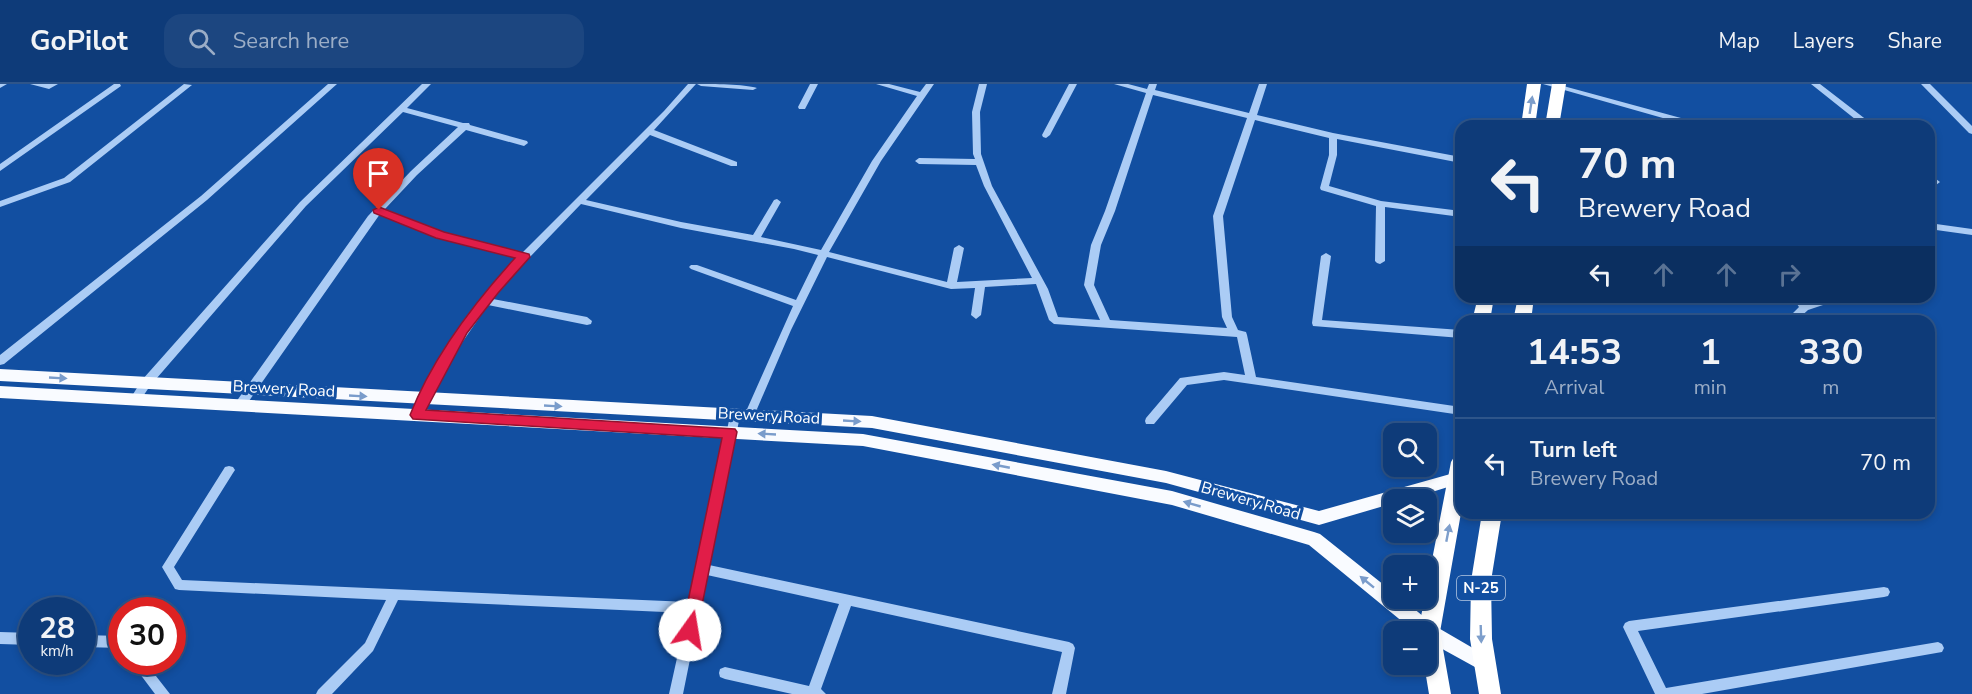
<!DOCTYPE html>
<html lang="en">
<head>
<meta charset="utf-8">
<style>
  :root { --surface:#0e3b79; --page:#1c4680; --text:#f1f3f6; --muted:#9badc6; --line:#2e558a }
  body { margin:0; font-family:"Nunito Sans",sans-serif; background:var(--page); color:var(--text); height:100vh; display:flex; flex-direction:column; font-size:22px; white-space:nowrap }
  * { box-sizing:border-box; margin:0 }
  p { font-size:20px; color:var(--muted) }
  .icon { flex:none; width:33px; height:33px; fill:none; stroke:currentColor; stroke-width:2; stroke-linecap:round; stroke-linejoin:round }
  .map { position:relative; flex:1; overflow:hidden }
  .side { position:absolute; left:1455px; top:231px; width:480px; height:204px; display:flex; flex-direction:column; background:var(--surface); border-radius:18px; box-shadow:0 3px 9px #0003,0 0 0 2px var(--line) }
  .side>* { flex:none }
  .top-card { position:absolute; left:1455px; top:36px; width:480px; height:183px; border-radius:18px; box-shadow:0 3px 9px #0003,0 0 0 2px var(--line); background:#0e3b79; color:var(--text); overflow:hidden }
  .controls { position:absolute; left:1383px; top:339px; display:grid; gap:12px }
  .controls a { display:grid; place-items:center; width:54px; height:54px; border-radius:12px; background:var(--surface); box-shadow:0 3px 9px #0003,0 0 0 2px var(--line); font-size:30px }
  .speed { position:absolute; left:18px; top:513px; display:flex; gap:12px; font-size:30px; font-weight:700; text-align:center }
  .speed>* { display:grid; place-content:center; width:78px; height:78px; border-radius:50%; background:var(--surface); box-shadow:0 3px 9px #0003,0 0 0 2px var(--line); line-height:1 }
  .speed small { font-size:15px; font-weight:400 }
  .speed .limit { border:9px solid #d22; background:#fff; color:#111 }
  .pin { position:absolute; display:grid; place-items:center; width:51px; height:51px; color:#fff; margin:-62px -26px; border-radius:50% 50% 50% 0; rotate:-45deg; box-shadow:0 0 6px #0007 }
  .pin .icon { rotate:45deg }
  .me { position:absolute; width:66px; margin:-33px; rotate:13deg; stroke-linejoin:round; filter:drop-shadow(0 0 4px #0008) }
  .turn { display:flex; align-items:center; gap:21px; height:126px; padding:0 24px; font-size:27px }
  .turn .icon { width:78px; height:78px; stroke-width:2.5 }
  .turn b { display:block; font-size:42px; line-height:51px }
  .lanes { display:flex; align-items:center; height:57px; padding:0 24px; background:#0003; justify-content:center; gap:30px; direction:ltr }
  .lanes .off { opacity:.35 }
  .eta { display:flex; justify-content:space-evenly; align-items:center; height:102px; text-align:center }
  .eta b { font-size:36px; font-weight:700; line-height:42px }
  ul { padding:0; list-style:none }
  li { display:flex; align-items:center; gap:18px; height:90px; padding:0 24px; border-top:2px solid var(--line) }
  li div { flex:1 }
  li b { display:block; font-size:22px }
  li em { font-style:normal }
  header { display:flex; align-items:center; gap:36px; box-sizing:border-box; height:84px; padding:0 30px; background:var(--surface); border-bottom:2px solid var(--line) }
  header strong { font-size:28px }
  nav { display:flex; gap:33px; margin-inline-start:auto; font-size:21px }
  .search { width:420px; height:54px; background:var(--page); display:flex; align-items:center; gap:15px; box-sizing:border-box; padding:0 21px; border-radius:18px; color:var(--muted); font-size:22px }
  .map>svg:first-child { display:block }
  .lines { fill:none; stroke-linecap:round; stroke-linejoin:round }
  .minor { fill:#abccf5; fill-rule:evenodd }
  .major { fill:#f9fbff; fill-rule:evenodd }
  .highway { fill:#fff; fill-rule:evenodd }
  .oneway { fill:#7d9ecb }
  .oneway2 { fill:#7a9ccb }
  .route { fill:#e11d48; stroke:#92132f; stroke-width:1.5 }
  .labels { text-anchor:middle; stroke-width:6; stroke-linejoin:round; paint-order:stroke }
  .shield { fill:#124fa1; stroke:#b8cae3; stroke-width:1.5 }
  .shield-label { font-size:15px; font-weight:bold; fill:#fff }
  .street-label { font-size:16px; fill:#fff; stroke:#124fa1 }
</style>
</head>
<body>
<header>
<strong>GoPilot</strong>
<div class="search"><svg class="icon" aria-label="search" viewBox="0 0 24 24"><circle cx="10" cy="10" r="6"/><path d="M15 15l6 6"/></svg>Search here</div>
<nav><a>Map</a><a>Layers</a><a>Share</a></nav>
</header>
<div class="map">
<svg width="1972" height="610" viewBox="0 0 1972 610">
  <rect width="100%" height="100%" fill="#124fa1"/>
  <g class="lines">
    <path class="minor" d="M0 0H7L0 4Z
      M30 0H58L49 5Z
      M114 0H120L121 2 0 87V80Z
      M184 0 192 1 70 98 0 123V117L64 94Z
      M328 0H337L207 116 4 280 0 281V271L201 112Z
      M422 0H431L407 24 463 39H469L470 41 527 57 528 59 524 62 466 46 417 91 385 125 444 149 522 169 664 27 688 0H696L654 46 737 78V82H731L650 51 586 116 681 138 753 151 774 116 777 115 781 118 761 153 821 166 872 77 917 12 876 0H889L920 8 926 0H934L881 77 829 168 947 198 954 164 959 161 964 164 957 198 1032 194 984 102 976 81 919 80 915 77 919 74 975 75 973 70 972 28 979 0H987L980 28 981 70 992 102 1048 205 1058 233 1100 236 1084 201 1091 161 1105 127 1146 9 1114 0H1128L1147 5 1149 0H1157L1155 6 1249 29 1259 0H1267L1257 31 1333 49 1461 73V79L1337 55V71L1329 102 1381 117 1461 127V133L1385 123V177L1380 180 1377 179 1375 177 1376 122 1321 106 1320 104 1329 71V54L1255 36 1223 132 1232 233 1238 246 1246 248 1247 251 1256 293 1461 323V331L1224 296 1187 301 1154 340H1146L1145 337 1146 334 1180 294 1224 288 1245 291 1237 253 1054 240 1049 236 1036 200 985 203 981 231 976 235 971 231 975 204 951 205 827 173 791 246 754 332 753 335H745L744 332 793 222 691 185 689 183 691 181H697L796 216 818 171 794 165 681 144 581 120 528 175 493 215 587 233 592 237 591 240 587 241 488 221 450 276 421 334H413L412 331C439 271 473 223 518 174L438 153 380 130 244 324H236L235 321 236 318 368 132 411 87 458 43 403 28 306 122 150 302 139 318H131L130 315 142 296 300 118ZM1153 11 1247 34 1213 132 1222 233 1227 244 1110 236 1094 201 1101 161 1115 127Z
      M697 0C713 0 744 0 757 4L753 6 701 2Z
      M810 0H818L805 25H799L798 23Z
      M1069 0H1077L1050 51 1046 54 1043 53 1042 51Z
      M1543 0H1556L1703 40 1704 42H1691Z
      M1811 0H1820L1868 37V41L1856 42 1860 39Z
      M1921 0H1930L1972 42V50L1969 49Z
      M1929 95H1936L1940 98 1936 101H1929Z
      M1929 139 1972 145V151L1929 145Z
      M1326 169 1331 172 1322 236 1461 246V254L1313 242 1312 239 1321 172Z
      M1792 213H1802L1807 220 1827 213H1843L1841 215 1808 226 1796 237H1785L1799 223Z
      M735 328 739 329 740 332 709 481 1069 558 1073 560 1075 564 1066 610H1052L1062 568 851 522 821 605 826 610H792L725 595 720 593 719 589 720 585 725 583 809 602 839 520 707 491 683 610H669L687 529 398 516 373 567 332 610H316L318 606 365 559 386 516 179 506 175 505 162 483 225 383 229 382 233 383 235 386 233 389 174 483 182 496 689 518 730 332 731 329Z
      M1884 503 1888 504 1890 508 1888 512 1884 513 1638 547 1666 604 1938 558 1942 560 1944 564 1942 568 1702 610H1655L1623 543 1625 539 1629 537Z
      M0 548 32 549V561L0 560Z
      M82 551 122 552V564L82 563Z
      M131 578H145L170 610H155Z"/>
    <path class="major" d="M0 285 872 332 1166 387 1319 427 1461 387V399L1406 416H1394V419L1319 441 1166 399 872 344 0 297Z
      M0 302 863 350 1172 407 1314 448 1320 450 1394 509V514H1401L1435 542 1490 574 1493 580 1490 586 1484 588 1426 556V548H1415L1309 461 1172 421 863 362 0 314Z"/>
    <path class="highway" d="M1527 0H1541L1535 42H1521Z
      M1552 0H1566L1559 42H1545Z
      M1478 213H1494L1490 237H1472Z
      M1518 213H1534L1531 237H1513Z
      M1461 370V429L1440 548 1451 610H1429L1424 580H1426V548H1418L1451 378 1454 373Z
      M1482 429H1502L1491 497 1492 555 1501 610H1479L1470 555 1471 497Z"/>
  </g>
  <defs><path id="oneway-solid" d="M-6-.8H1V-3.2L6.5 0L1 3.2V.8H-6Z" transform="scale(1.5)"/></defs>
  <g class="oneway">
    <use href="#oneway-solid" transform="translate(1531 21) rotate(-81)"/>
    <use href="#oneway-solid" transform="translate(1448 449) rotate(-79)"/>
    <use href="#oneway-solid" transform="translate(1481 550) rotate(88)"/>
  </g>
  <g class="oneway2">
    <use href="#oneway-solid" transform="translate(58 294) rotate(3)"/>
    <use href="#oneway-solid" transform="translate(358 312) rotate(3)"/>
    <use href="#oneway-solid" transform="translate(553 322) rotate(3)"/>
    <use href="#oneway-solid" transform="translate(852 337) rotate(3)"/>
    <use href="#oneway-solid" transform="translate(767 350) rotate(-177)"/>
    <use href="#oneway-solid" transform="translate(1001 382) rotate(-169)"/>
    <use href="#oneway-solid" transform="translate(1192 420) rotate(-164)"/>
    <use href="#oneway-solid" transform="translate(1367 498) rotate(-141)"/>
  </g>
  <path class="route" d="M379 123 444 148 529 170 530 173 498 209 467 249 426 326 735 345 737 348 696 551 690 553 684 551 682 546 722 354 413 335 410 331C433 272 473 220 515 174L436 154 374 129 373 126Z"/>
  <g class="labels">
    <rect class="shield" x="1457" y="492" width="48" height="24" rx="4.5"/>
    <g class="shield-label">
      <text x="1481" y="509">N-25</text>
    </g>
    <g class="street-label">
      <text transform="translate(284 304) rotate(3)" y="6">Brewery Road</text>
      <text transform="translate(769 331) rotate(3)" y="6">Brewery Road</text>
      <text transform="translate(1251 416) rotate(16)" y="6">Brewery Road</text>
    </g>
  </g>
</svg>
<div class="controls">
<a><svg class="icon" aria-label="search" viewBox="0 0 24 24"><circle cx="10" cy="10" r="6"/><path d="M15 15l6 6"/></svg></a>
<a><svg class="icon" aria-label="layers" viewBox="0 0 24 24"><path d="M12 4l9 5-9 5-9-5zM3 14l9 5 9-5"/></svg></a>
<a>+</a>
<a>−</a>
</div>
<div class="speed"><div>28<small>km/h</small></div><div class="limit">30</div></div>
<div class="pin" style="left:379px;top:126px;background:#d93025"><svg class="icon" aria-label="arrive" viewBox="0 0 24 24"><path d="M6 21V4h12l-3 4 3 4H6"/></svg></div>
<svg class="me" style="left:690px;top:546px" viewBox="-20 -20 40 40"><circle r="19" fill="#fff"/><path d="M0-13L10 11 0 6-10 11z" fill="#e11d48"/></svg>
<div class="top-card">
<div class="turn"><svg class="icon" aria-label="left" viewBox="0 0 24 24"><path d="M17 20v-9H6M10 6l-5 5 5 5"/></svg><div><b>70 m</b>Brewery Road</div></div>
<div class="lanes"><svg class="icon" aria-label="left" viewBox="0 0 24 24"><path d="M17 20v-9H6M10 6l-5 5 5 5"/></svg><svg class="icon off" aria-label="ahead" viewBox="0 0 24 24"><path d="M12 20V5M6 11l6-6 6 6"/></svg><svg class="icon off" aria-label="ahead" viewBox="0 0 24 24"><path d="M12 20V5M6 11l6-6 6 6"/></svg><svg class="icon off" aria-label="right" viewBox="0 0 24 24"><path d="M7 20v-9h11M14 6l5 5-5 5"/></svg></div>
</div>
<section class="side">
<div class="eta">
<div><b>14:53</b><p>Arrival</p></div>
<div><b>1</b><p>min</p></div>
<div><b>330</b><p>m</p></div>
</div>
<ul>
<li><svg class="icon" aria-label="left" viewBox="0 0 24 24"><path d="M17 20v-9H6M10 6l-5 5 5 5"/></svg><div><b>Turn left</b><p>Brewery Road</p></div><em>70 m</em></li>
</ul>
</section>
</div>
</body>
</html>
